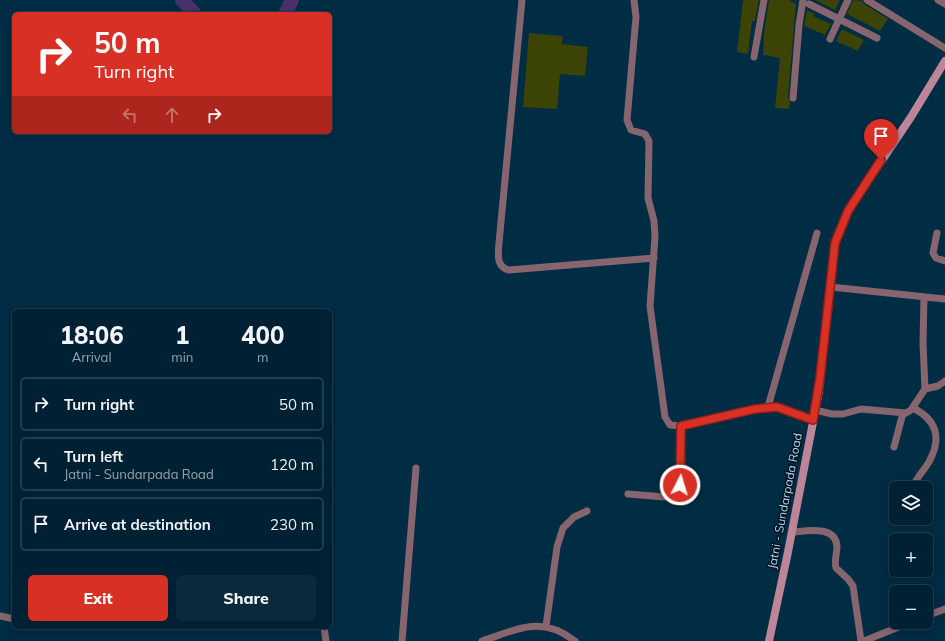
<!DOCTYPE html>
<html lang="en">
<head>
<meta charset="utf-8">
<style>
  :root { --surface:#002133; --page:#0a293b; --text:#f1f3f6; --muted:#95a3ac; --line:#223e4e; --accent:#d93025 }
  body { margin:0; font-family:Mulish,sans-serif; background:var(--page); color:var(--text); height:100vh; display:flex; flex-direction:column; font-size:15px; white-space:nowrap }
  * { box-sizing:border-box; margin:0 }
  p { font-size:13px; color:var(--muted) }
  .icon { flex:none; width:22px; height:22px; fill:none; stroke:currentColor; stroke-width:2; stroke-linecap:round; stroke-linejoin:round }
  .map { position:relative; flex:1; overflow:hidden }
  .drawer { position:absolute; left:12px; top:309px; width:320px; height:320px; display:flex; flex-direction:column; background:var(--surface); border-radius:6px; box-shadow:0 2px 10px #0003,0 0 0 1px var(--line) }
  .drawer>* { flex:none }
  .top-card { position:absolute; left:12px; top:12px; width:320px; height:122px; border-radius:6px; box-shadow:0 2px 10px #0003,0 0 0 1px var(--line); background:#d93025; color:#fff; overflow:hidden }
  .buttons { position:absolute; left:889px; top:481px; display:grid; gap:8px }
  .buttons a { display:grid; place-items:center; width:44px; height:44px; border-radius:6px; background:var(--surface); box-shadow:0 2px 10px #0003,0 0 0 1px var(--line); font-size:20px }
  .pin { position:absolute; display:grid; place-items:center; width:34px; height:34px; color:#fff; margin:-41px -17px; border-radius:50% 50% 50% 0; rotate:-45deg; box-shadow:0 0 4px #0007 }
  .pin .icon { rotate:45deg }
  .me { position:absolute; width:44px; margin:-22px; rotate:5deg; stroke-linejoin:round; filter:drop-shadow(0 0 3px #0008) }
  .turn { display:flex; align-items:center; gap:14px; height:84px; padding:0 16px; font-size:18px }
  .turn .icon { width:52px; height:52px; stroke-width:2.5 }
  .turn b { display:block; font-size:28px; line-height:34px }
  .lanes { display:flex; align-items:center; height:38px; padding:0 16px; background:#0003; justify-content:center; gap:20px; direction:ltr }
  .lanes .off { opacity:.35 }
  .eta { display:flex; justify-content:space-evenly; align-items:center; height:68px; text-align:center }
  .eta b { font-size:24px; font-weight:800; line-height:28px }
  .cta { display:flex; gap:8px; margin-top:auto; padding:8px 16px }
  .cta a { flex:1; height:46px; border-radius:6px; background:var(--accent); color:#fff; font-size:16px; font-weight:800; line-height:46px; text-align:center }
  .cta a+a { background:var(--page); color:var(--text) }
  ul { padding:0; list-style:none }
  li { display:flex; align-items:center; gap:12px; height:54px; margin:0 8px 6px; padding:0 8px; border:2px solid var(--line); border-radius:6px }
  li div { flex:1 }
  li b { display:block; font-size:15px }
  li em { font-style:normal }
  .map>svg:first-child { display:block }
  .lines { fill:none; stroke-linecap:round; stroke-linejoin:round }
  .river { stroke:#47316d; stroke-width:14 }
  .building { fill:#3b4305 }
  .minor { stroke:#86656f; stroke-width:7 }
  .secondary { stroke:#bc8698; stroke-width:8 }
  .route-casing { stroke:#8d1f18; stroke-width:10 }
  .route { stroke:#d93025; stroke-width:7 }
  .labels { text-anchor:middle; stroke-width:3; stroke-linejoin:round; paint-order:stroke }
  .street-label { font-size:12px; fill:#b3d8f1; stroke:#001321 }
</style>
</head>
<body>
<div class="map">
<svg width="945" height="641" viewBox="0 0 945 641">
  <rect width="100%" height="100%" fill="#002c44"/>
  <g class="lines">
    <path class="river" d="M182 0 195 14
      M285 14 292 0"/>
  </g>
  <path class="building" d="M743 0H759L755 21H752L748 54 737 52Z
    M769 0H789L796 4 788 97 790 102 789 109 775 108 780 58 763 55 764 33Z
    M815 0H840L835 10Z
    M853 0 862 1 864 4 888 19 880 31 847 14Z
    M807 10 814 14 813 16 831 24 825 35 804 26Z
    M842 29 864 40 858 51 836 41Z
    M529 33 563 36 562 44 588 47 585 76 560 74 557 109 523 107Z"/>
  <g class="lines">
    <path class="minor" d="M522 0 499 243C498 254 496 267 509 270L654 258
      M634 0 636 17 627 120 631 130 645 134 649 141 648 198 654 221 655 237 650 306 665 417 670 425 681 426 768 407 783 408 813 420
      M867 0 945 48
      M938 0 945 4
      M809 4 877 38
      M830 39 848 0
      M754 57 764 0
      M793 98 799 25 803 0
      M937 233 933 253 936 258 945 261
      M831 287 945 299
      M924 297 923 343 925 389
      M768 407 817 233
      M815 410 832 414H843L861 409 906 413 911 410 925 389 938 386 945 381
      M894 447 903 413
      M912 488C916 479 924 470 929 462 942 438 937 420 913 408
      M628 494 665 497 670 496 678 490 682 467 681 426
      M792 532C807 531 835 525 837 546 837 554 834 560 836 568L848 579 853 586 861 641
      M0 616 14 619
      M926 616 945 609
      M546 626 557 547 563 528 574 517 587 511
      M324 627 326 641
      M402 641 416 468
      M482 641C519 629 541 615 575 641
      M864 641 911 622"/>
    <path class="secondary" d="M769 641 788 552 819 391 835 243 848 211 911 117 945 61"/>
  </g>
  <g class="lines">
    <g class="route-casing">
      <path id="route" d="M680 485 681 426 755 409 777 407 813 420 820 378 835 243 848 211 881 160"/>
    </g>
    <use href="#route" class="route"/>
  </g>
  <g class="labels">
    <g class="street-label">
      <text transform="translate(785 501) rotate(-79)" y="4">Jatni - Sundarpada Road</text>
    </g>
  </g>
</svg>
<div class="buttons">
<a><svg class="icon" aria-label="layers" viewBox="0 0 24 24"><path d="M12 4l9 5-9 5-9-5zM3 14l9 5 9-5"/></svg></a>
<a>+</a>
<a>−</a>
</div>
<div class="pin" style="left:881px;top:160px;background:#d93025"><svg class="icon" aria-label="arrive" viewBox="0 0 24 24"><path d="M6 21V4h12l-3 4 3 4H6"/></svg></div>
<svg class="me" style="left:680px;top:485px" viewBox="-20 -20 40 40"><circle r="17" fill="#d93025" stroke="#fff" stroke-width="3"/><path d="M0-11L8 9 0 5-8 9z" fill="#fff"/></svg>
<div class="top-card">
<div class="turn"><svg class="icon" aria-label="right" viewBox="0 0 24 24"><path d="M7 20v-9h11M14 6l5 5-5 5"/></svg><div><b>50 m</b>Turn right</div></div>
<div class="lanes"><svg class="icon off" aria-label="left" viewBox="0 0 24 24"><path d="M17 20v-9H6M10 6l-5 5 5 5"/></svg><svg class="icon off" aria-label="ahead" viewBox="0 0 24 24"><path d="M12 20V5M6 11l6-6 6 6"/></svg><svg class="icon" aria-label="right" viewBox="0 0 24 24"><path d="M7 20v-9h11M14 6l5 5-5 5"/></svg></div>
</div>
<section class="drawer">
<div class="eta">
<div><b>18:06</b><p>Arrival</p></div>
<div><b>1</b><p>min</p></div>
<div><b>400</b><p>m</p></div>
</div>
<ul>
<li><svg class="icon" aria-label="right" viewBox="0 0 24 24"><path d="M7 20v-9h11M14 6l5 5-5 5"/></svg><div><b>Turn right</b></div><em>50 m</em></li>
<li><svg class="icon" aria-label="left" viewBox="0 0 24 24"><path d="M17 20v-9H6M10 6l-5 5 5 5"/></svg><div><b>Turn left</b><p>Jatni - Sundarpada Road</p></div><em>120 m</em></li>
<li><svg class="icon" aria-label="arrive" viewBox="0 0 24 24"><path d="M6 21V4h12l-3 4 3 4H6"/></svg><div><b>Arrive at destination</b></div><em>230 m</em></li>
</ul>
<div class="cta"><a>Exit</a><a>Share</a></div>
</section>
</div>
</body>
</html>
